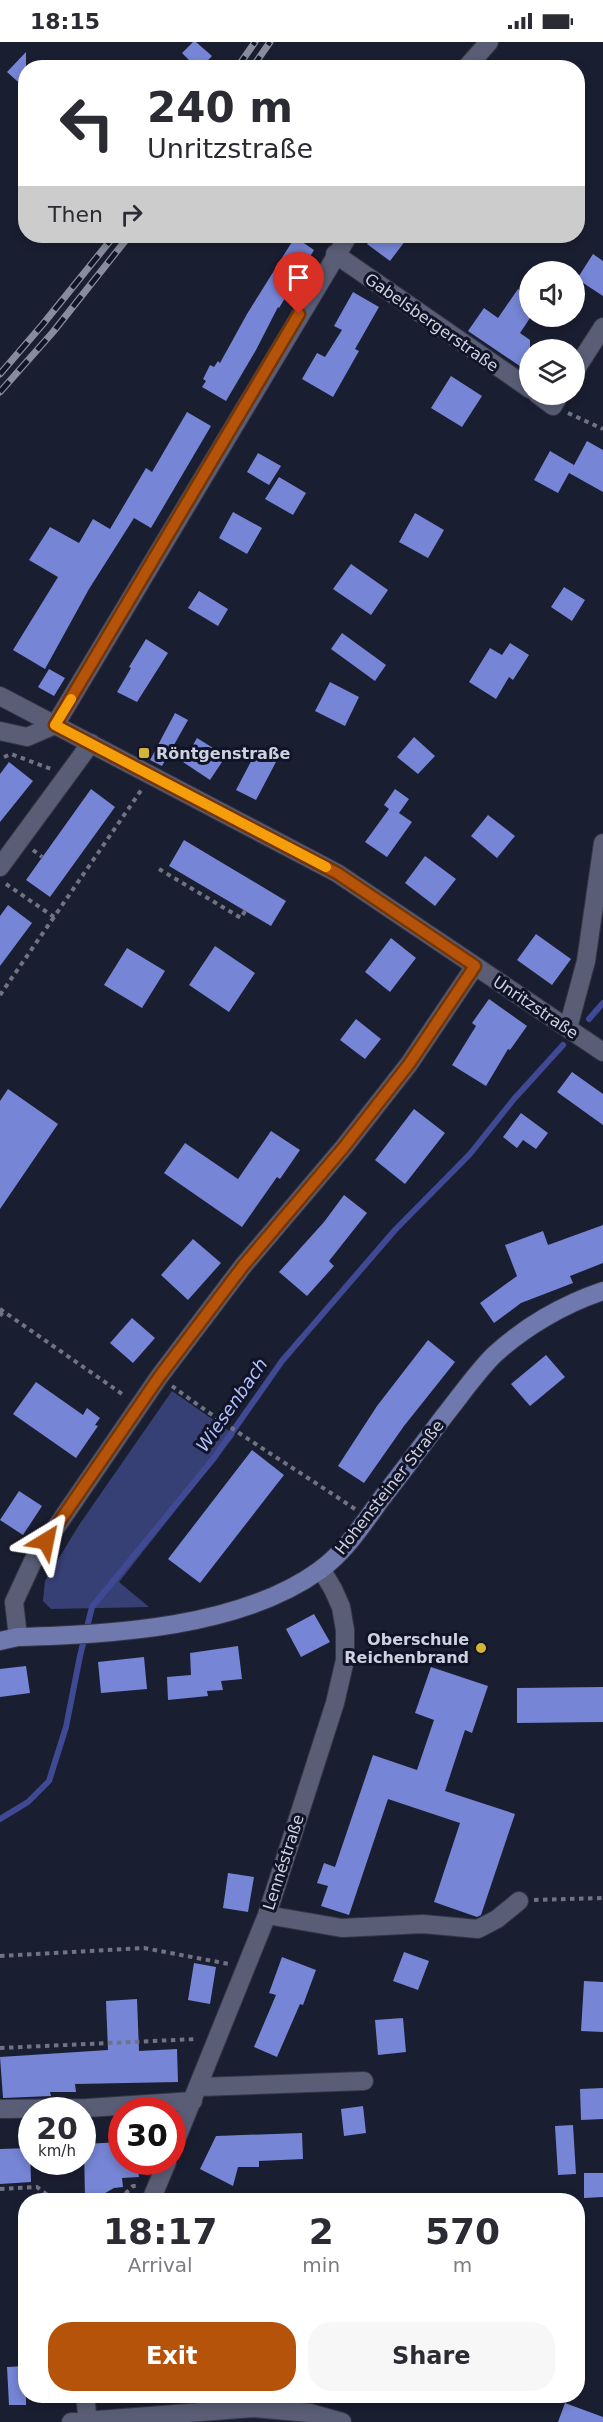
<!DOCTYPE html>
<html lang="en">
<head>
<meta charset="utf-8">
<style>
  :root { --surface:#fff; --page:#f7f7f7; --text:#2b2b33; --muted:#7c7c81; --accent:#b45309 }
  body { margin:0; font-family:"DejaVu Sans",sans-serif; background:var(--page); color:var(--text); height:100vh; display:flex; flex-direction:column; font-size:22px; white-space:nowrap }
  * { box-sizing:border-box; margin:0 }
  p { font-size:20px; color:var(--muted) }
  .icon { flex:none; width:33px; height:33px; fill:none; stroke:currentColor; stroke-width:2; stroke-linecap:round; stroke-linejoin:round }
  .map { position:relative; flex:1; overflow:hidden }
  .side { position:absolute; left:18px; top:2151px; width:567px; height:210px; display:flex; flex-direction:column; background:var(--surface); border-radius:24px; box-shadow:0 3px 9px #0003 }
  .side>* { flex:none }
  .guide { position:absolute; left:18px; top:18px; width:567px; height:183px; border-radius:24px; box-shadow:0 3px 9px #0003; background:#fff; color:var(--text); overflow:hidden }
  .tools { position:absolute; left:519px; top:219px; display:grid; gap:12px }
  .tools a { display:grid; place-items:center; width:66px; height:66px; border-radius:50%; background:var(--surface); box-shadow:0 3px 9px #0003; font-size:30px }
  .speed { position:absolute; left:18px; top:2055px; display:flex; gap:12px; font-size:30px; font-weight:700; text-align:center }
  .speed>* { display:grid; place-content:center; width:78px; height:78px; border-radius:50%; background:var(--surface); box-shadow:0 3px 9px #0003; line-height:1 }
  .speed small { font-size:15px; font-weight:400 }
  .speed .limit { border:9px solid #d22; background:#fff; color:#111 }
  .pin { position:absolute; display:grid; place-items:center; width:51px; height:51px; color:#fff; margin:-62px -26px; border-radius:50% 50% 50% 0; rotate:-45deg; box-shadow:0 0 6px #0007 }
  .pin .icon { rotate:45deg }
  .me { position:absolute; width:66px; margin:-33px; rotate:35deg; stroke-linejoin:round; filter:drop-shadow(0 0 4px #0008) }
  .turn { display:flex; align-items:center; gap:21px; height:126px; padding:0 30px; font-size:27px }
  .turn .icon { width:78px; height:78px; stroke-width:2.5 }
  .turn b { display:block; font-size:42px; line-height:51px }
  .then { display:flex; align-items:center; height:57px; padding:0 30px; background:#0003; gap:12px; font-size:22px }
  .eta { display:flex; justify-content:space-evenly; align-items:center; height:102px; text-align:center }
  .eta b { font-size:36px; font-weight:600; line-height:42px }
  .cta { display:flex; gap:12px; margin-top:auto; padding:12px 30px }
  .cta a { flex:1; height:69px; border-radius:24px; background:var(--accent); color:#fff; font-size:24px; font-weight:600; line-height:69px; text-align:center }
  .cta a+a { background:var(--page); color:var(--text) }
  .status { display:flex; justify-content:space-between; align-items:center; height:42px; padding:0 30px; background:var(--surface); direction:ltr }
  .status svg { height:16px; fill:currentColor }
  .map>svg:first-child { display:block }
  .green { fill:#374075 }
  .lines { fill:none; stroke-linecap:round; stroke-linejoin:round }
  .stream { stroke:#404a94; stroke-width:6 }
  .building { fill:#7685d5 }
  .minor-casing { stroke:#353748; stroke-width:20 }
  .major-casing { stroke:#353748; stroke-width:20 }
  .path { stroke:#707384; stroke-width:4; stroke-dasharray:4.5 4.5; stroke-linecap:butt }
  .minor { stroke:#595e76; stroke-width:18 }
  .major { stroke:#6f79ad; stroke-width:18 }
  .rail-casing { stroke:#888c9c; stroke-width:7 }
  .rail { stroke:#111427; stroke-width:4.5; stroke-dasharray:14; stroke-linecap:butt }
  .route-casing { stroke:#753606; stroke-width:15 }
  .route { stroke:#b45309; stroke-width:10 }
  .slow { stroke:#f59e0b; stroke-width:10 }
  .poi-dot { fill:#d5b534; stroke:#111427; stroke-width:2 }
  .labels { text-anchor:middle; stroke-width:6; stroke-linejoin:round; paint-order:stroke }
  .street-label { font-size:16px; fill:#ced1df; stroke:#111427 }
  .poi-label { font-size:16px; font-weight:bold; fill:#ced1df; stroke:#111427; text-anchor:start }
  .water-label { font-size:18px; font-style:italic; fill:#b2c0ff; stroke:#111427 }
</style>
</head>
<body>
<div class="status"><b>18:15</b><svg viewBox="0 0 49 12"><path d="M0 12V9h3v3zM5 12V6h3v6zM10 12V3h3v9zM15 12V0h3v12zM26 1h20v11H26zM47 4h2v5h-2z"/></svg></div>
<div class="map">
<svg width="603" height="2380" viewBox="0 0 603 2380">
  <rect width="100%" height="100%" fill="#1a1e31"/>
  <path class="green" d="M172 1349 235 1393 119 1540 149 1565 51 1567 43 1559 45 1539 79 1483Z"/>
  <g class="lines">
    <path class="stream" d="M589 977 603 961
      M0 1777 28 1760 49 1739 66 1685 80 1614 92 1565 214 1416 282 1319 395 1188 470 1112 514 1057 563 1003"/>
  </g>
  <path class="building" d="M193 0H196L212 14 201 26H197L182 11Z
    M26 10V47L7 30Z
    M374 194H409L390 219 367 202Z
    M295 195 314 208 279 266 278 265 256 308 226 359 202 345 206 339 203 337 210 323 214 325 218 319 220 321 247 272Z
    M593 212 603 219V254L577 237Z
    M518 247 530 255V276L520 291 530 298V331L468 289 484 266 498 276Z
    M353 250 379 265 355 307 359 309 333 355 302 337 317 311 325 315 342 288 334 284Z
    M451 334 482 354 462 385 431 366Z
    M187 370 211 384 151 486 134 476 89 547 45 627 13 608 58 535 29 518 50 485 79 501 93 477 110 487 146 426 152 430Z
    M587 399 603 408V450L569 431 558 451 534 438 550 409 574 423 573 425Z
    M258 411 281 424 269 443 247 430Z
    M279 435 306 451 293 473 265 457Z
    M233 470 262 486 247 512 219 496Z
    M415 471 444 488 428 516 399 500Z
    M351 522 388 548 371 573 333 547Z
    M564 545 585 558 572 579 551 565Z
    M199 549 228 567 218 584 188 566Z
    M342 591 386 623 375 639 331 607Z
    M146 597 168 611 137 660 117 650 131 626 129 625Z
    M510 601 529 613 513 638 509 635 496 657 469 640 490 606 502 613Z
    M49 627 65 636 54 654 38 645Z
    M330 640 359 655 345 684 315 669Z
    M175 671 188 678 162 724 150 718Z
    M414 695 435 714 418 732 397 715Z
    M197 696 226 714 210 738 183 720Z
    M257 708 277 718 256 758 236 748Z
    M9 720 33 739 0 780V732Z
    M91 747 115 765 50 855 26 838Z
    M395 747 409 757 399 771 412 780 387 815 365 800 389 767 384 763Z
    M488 773 515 794 497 816 471 794Z
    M184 798 286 859 271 884 169 824Z
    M425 814 456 837 435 864 405 841Z
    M8 863 32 881 0 924V874Z
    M536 892 571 917 552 943 517 918Z
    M391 896 416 916 390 950 365 930Z
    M215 904 255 931 229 970 189 943Z
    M127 906 165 929 142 966 104 943Z
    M489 957 527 984 510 1008 508 1007 486 1044 452 1023 476 984 472 981Z
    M356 977 381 997 365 1017 340 998Z
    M572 1030 603 1052V1083L557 1050Z
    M8 1047 58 1082 0 1167V1059Z
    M414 1067 445 1091 405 1142 375 1118Z
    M521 1071 548 1091 536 1107 523 1098 517 1106 503 1095Z
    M271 1089 300 1108 280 1137 277 1135 242 1185 164 1131 185 1101 238 1137Z
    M344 1153 367 1171 329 1219 334 1224 307 1254 279 1230 324 1180Z
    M603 1183V1221L570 1234 573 1241 521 1261 494 1281 480 1261 517 1234 505 1203 543 1189 548 1203Z
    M193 1197 221 1221 188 1258 161 1233Z
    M132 1276 155 1296 133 1321 110 1301Z
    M428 1298 455 1320 404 1384 364 1441 338 1424 377 1364Z
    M546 1313 565 1335 530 1364 511 1342Z
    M36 1340 83 1373 87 1366 100 1376 95 1383 98 1384 76 1416 13 1372Z
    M252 1408 284 1433 200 1541 168 1517Z
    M19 1449 42 1464 23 1493 0 1478Z
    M314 1572 330 1600 301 1615 286 1587Z
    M238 1604 242 1637 221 1639 223 1648 207 1649 208 1654 168 1658 167 1635 191 1633 190 1611Z
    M144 1615 147 1647 101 1651 98 1620Z
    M26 1624 30 1651 0 1655V1627Z
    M431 1625 488 1644 472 1691 465 1688 445 1749 515 1772 481 1873 477 1875 434 1860 460 1781 388 1757 349 1873 321 1864 328 1844 317 1841 324 1821 335 1825 373 1713 417 1728 434 1678 415 1671Z
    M603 1645V1680L517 1681V1646Z
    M228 1831 254 1835 248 1870 223 1866Z
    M404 1910 429 1919 418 1948 393 1939Z
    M282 1915 316 1928 303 1963 300 1962 277 2015 254 2005 276 1953 269 1951Z
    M194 1921 216 1925 210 1962 188 1958Z
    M584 1939 603 1940V1990L581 1989Z
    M137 1957 139 2009 177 2007 178 2040 75 2042 76 2050H50L51 2054 3 2056 0 2015 108 2008 106 1959Z
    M403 1976 406 2010 378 2013 375 1978Z
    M603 2046V2077L581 2078 580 2047Z
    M363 2064 366 2091 344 2094 341 2067Z
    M573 2083 576 2132 558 2133 555 2084Z
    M302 2091 303 2117 259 2119V2125H238L233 2144 200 2127 216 2094Z
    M122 2100V2120H137L139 2135 122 2136 123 2145 114 2146 93 2158H85L84 2102Z
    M30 2106 31 2140 0 2142V2107Z
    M584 2131H603V2155L584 2156Z
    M26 2324V2363H9L7 2325Z
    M565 2361 603 2375V2380H558Z"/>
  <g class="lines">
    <g class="minor-casing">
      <path id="minor" d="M466 26 489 0
        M335 212 530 347
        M574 330 603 285
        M537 352 553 364 560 352
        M0 654 337 831 603 1010
        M55 683 348 194
        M0 689 27 695 55 683
        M0 825 91 701
        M568 986 586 919 603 801
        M18 1595 14 1560 33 1519 159 1335 243 1224 344 1105 409 1022 475 924
        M267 1873 342 1886 423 1882 478 1887 497 1877 519 1859
        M199 2045 364 2039
        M0 2067 87 2066 193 2059
        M172 2108 267 1873 335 1661 345 1618V1588L341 1565 333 1547 321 1527
        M151 2158 167 2120
        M85 2354 88 2379
        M71 2380 253 2366 310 2371 342 2380"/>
    </g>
    <g class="major-casing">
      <path id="major" d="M0 1599 18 1595C114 1592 240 1586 320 1528 346 1509 363 1482 382 1456 403 1429 424 1401 445 1373 461 1353 476 1331 494 1313 524 1285 564 1262 603 1249"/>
    </g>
    <path class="path" d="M568 371 603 387
      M4 715 11 712 51 727
      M33 808 42 815
      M159 827 241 876 245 869
      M6 842 54 875 142 747
      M0 953 54 875
      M0 1267 125 1354
      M0 1274 3 1269
      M172 1344C231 1388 294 1426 355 1467
      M534 1858 603 1856
      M0 1914 144 1906 229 1922
      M0 2006 197 1997
      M0 2147 37 2145 54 2158
      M119 2158 133 2144H138"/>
    <use href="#minor" class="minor"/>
    <use href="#major" class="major"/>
    <g class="rail-casing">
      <path id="rail" d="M237 26 255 0
        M252 26 270 0
        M0 332 43 282 114 194
        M0 350 53 290 129 194"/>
    </g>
    <use href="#rail" class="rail"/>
  </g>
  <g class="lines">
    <g class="route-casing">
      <path id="route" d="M46 1499 159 1335 243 1224 344 1105 409 1022 475 924 337 831 55 683 299 272"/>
    </g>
    <use href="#route" class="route"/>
    <path class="slow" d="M71 657 55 683 326 825"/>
  </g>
  <g class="poi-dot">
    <rect x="138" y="705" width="12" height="12" rx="3"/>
    <circle cx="481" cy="1606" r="6"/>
  </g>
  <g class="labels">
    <g class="street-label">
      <text transform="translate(432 280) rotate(35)" y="6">Gabelsbergerstraße</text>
      <text transform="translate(536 965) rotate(34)" y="6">Unritzstraße</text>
      <text transform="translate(389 1445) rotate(-52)" y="6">Hohensteiner Straße</text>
      <text transform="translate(283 1820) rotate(-72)" y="6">Lennéstraße</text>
    </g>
    <g class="poi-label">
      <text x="156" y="717">Röntgenstraße</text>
      <text x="469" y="1603" text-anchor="end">Oberschule<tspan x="469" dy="18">Reichenbrand</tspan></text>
    </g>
    <g class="water-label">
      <text transform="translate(232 1363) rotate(-55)" y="6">Wiesenbach</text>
    </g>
  </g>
</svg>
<div class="tools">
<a><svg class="icon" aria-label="sound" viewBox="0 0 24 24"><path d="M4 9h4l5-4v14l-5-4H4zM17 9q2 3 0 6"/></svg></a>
<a><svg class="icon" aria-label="layers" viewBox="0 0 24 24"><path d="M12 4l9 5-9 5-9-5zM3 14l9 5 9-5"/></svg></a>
</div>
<div class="speed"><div>20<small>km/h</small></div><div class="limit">30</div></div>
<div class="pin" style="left:299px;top:272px;background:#d93025"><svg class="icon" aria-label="arrive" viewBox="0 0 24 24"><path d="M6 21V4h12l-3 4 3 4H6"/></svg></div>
<svg class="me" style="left:46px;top:1499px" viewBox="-20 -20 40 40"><path d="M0-17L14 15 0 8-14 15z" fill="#b45309" stroke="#fff" stroke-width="4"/></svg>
<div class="guide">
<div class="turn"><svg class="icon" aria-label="left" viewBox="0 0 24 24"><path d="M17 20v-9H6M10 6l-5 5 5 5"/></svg><div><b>240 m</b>Unritzstraße</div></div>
<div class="then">Then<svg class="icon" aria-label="right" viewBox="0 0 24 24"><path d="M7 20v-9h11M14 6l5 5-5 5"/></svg></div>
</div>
<section class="side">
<div class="eta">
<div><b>18:17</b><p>Arrival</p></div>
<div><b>2</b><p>min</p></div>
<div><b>570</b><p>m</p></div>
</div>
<div class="cta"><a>Exit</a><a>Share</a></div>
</section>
</div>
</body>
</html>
